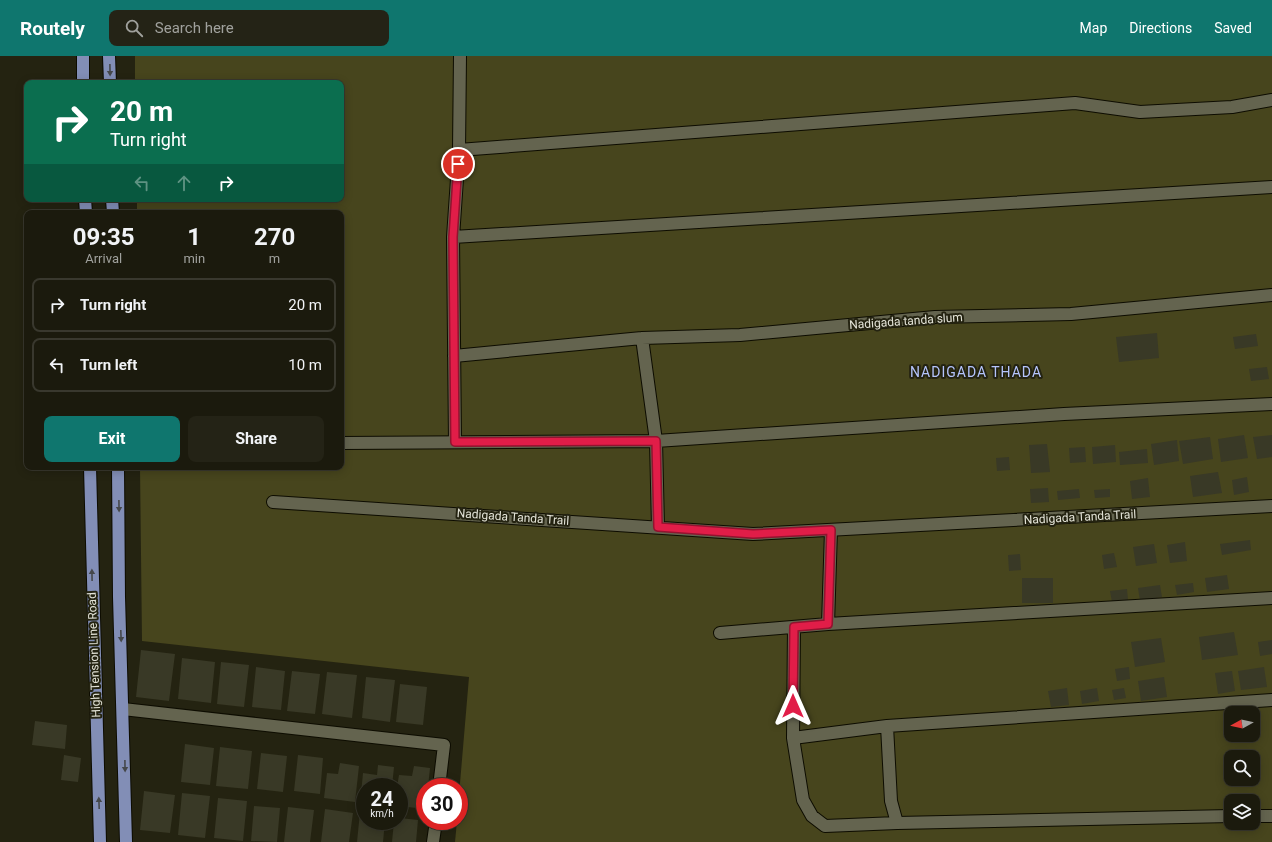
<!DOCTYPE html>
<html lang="en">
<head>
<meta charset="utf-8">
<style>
  :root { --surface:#1b1a0d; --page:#242316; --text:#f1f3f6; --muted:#a0a19d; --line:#39382e; --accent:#0f766e }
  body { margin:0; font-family:Roboto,sans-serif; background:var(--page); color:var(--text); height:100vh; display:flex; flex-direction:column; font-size:15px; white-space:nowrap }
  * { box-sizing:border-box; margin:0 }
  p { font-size:13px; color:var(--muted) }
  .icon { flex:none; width:22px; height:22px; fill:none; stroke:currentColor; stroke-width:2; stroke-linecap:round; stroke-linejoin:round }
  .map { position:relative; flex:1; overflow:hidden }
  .sheet { position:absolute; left:24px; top:154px; width:320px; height:260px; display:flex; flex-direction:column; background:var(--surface); border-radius:8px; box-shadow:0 2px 10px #0003,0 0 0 1px var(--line) }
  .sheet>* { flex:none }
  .banner { position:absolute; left:24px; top:24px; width:320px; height:122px; border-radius:8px; box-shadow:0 2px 10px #0003,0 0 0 1px var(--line); background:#0b6e4f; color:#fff; overflow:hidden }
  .needle { width:26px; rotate:262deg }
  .controls { position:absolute; left:1224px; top:650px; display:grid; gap:8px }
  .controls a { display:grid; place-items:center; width:36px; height:36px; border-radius:8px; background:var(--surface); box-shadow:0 2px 10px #0003,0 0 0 1px var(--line); font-size:20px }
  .speed { position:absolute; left:356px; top:722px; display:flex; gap:8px; font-size:20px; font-weight:700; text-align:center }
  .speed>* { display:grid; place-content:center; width:52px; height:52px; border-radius:50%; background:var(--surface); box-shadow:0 2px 10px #0003,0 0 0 1px var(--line); line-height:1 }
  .speed small { font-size:10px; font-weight:400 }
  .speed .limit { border:6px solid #d22; background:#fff; color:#111 }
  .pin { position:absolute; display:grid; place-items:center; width:34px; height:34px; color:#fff; margin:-17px; border:2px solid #fff; border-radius:50%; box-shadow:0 1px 4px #0007 }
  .me { position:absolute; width:44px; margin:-22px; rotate:0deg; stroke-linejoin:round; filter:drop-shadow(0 0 3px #0008) }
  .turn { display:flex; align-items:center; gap:14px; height:84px; padding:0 20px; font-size:18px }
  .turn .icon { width:52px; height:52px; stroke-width:2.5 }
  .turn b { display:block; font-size:28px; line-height:34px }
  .lanes { display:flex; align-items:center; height:38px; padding:0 20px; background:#0003; justify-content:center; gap:20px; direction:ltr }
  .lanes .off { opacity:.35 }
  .eta { display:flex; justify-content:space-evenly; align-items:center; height:68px; text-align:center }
  .eta b { font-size:24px; font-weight:700; line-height:28px }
  .primary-button { display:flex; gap:8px; margin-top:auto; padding:8px 20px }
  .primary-button a { flex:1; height:46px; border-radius:8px; background:var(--accent); color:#fff; font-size:16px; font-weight:700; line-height:46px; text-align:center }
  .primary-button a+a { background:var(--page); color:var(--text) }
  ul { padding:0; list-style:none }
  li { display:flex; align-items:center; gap:12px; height:54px; margin:0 8px 6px; padding:0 12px; border:2px solid var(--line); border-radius:8px }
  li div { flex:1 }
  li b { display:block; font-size:15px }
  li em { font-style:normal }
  header { display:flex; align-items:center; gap:24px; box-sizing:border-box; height:56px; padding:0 20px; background:var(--accent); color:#fff }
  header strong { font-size:19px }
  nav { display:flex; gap:22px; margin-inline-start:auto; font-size:14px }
  .search { width:280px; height:36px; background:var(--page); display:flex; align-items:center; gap:10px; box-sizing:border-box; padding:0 14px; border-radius:8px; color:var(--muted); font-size:15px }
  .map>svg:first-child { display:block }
  .green { fill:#47451d; fill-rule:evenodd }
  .building { fill:#393926 }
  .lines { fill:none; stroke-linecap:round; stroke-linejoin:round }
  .minor-casing { stroke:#0d0c00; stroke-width:14 }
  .major-casing { stroke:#0d0c00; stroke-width:14 }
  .minor { stroke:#64644f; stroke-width:12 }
  .major { stroke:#828eb6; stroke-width:12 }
  .oneway { fill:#45484b }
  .route-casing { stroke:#92132f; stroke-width:10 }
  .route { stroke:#e11d48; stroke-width:7 }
  .labels { text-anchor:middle; stroke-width:4; stroke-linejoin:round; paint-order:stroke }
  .street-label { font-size:12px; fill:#e3e3d7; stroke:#242311 }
  .quarter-label { font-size:14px; letter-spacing:1px; fill:#b5c4fc; stroke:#242311 }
</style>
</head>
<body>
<header>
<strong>Routely</strong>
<div class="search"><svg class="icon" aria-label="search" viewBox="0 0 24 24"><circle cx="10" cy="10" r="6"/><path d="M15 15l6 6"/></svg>Search here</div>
<nav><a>Map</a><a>Directions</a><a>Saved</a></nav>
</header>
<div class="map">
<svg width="1272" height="786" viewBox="0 0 1272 786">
  <rect width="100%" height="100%" fill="#242311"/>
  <path class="green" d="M135 0H1272V786H455L457 765H459V739L469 621 142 585 140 411H341V157H137V143H341V27H135ZM1231 657H1253V679H1231ZM1231 701H1253V723H1231ZM1231 745H1253V767H1231Z"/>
  <path class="building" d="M1157 277 1159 302 1119 306 1116 281Z
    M1256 278 1258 290 1235 293 1233 281Z
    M1267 311 1269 323 1251 325 1249 313Z
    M1244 379 1248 402 1221 406 1218 383Z
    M1272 379V401L1257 403 1253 381Z
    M1210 381 1213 403 1183 408 1179 385Z
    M1177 384 1179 405 1154 409 1151 388Z
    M1047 388 1050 416 1031 417 1029 389Z
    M1115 389 1116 406 1093 408 1092 391Z
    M1085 391 1086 406 1070 407 1069 392Z
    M1147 393 1148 407 1120 409 1119 396Z
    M1009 401 1010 414 997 415 996 402Z
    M1218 416 1222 437 1193 441 1190 420Z
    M1247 421 1249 436 1234 439 1232 424Z
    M1148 422 1150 441 1132 443 1130 425Z
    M1048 432 1049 446 1031 447 1030 433Z
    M1079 433 1080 442 1058 444 1057 435Z
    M1110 433V441L1095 442 1094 434Z
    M1250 484 1251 494 1222 499 1220 488Z
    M1185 486 1187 505 1170 507 1167 489Z
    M1154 488 1157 507 1136 510 1133 491Z
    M1114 497 1117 511 1104 513 1102 499Z
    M1020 498 1021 514 1009 515 1008 499Z
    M1227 519 1229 533 1207 536 1205 522Z
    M1022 522H1053V547H1022Z
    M1193 527 1194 536 1177 539 1175 529Z
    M1160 529 1162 541 1140 545 1138 532Z
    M1127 533 1128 544 1112 546 1110 535Z
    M1234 576 1238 599 1202 604 1199 581Z
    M1161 582 1165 606 1135 611 1131 586Z
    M1272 584V598L1260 600 1258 586Z
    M141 594 175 598 169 645 136 641Z
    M182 602 215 606 211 647 178 643Z
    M221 606 249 609 244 651 217 648Z
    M256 611 285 615 281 654 252 651Z
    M1129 611 1130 623 1117 625 1115 613Z
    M1264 611 1267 631 1241 634 1238 615Z
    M292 615 320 618 315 658 287 655Z
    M1232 615 1235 635 1218 638 1215 617Z
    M327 616 357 619 352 662 322 658Z
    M366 621 395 624 390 666 362 662Z
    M1164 621 1167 641 1141 645 1138 625Z
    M400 628 427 631 423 669 396 666Z
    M1067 632 1069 649 1051 651 1048 635Z
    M1097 632 1099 645 1082 648 1080 635Z
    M1124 632 1126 642 1114 644 1112 634Z
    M35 665 67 669 65 693 32 689Z
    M185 688 214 692 210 729 181 726Z
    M220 691 252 695 248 733 216 730Z
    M261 697 287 700 283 736 257 733Z
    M64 699 81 702 78 726 61 724Z
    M298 699 323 702 320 738 294 735Z
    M340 707 359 710 355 746 324 742 327 717 338 718Z
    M378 709 394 711 392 731H365V749L360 748 363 717 377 719Z
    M414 710 430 712 428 731H425V753L399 750V731H397L399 719 412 720Z
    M144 735 175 739 170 777 140 774Z
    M182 737 210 740 205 782 178 779Z
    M218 742 247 745 243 785 214 782Z
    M254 750 280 752 277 786 251 785Z
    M288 751 314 754 310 786H284Z
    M325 753 353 757 349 786H321Z
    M360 756 365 757V765H385L383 786H357Z
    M399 762 418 764 416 786H392L394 765H399Z"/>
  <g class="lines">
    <g class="minor-casing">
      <path id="minor" d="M459 94 1075 47 1140 56 1232 51 1272 44
        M453 181 1272 131
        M454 300 642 282
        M455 386 453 181 459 94 460 0
        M341 387 656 385 1064 358 1272 348
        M273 446 753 478 1272 450
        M658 471 656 385 642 282 740 279 935 261 1071 258 1272 239
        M828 568 831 474
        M794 571 793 682 887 670 1272 644
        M720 577 828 568 1272 542
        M123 653 444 689 439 731
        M887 670 891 745 897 767 1231 760
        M793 682 803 744 812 760 825 770 897 767
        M1253 760H1272
        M433 786 436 765"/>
    </g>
    <g class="major-casing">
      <path id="major" d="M83 0V27
        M109 0 110 27
        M85 143 86 157
        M112 143 113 157
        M90 411 100 786
        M118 411 119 541 126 786"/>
    </g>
    <use href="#minor" class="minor"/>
    <use href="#major" class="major"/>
  </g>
  <defs><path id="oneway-solid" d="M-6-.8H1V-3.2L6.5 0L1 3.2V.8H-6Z"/></defs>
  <g class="oneway">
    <use href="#oneway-solid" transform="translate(110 14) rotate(89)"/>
    <use href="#oneway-solid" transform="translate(119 450) rotate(89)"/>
    <use href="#oneway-solid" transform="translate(92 519) rotate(-91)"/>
    <use href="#oneway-solid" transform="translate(121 580) rotate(88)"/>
    <use href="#oneway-solid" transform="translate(125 710) rotate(89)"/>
    <use href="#oneway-solid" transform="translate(99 747) rotate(-92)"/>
  </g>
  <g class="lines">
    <g class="route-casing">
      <path id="route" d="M458 108 453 181 455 386 656 385 658 471 753 478 831 474 828 568 794 571 793 650"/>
    </g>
    <use href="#route" class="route"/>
  </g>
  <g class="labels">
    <g class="street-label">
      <text transform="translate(906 265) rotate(-4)" y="4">Nadigada tanda slum</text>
      <text transform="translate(513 461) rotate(4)" y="4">Nadigada Tanda Trail</text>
      <text transform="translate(1080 461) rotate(-3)" y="4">Nadigada Tanda Trail</text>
      <text transform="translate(94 599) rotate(-92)" y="4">High Tension Line Road</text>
    </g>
    <g class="quarter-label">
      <text x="976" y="321">NADIGADA THADA</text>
    </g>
  </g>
</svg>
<div class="controls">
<a><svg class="needle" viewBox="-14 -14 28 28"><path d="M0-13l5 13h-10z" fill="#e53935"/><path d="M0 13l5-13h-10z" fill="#a0a19d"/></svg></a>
<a><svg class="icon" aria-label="search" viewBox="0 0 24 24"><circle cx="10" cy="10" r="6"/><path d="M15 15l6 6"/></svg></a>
<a><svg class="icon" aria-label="layers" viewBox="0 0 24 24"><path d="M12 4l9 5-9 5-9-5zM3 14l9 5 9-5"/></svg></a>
</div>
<div class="speed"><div>24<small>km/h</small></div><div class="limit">30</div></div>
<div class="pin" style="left:458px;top:108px;background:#d93025"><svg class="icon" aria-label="arrive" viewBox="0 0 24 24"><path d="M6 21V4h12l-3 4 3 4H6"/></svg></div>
<svg class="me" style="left:793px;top:650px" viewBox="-20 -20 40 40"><path d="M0-17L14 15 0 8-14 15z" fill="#e11d48" stroke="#fff" stroke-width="4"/></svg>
<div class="banner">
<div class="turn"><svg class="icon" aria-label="right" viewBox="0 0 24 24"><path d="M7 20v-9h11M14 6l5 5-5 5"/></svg><div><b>20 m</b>Turn right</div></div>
<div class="lanes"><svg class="icon off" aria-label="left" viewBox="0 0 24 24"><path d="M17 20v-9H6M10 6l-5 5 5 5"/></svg><svg class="icon off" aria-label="ahead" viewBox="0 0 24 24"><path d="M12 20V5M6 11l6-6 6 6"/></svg><svg class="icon" aria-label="right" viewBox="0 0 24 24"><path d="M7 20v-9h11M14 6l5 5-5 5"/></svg></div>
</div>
<section class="sheet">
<div class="eta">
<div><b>09:35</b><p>Arrival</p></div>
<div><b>1</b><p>min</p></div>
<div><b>270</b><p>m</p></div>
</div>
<ul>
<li><svg class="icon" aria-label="right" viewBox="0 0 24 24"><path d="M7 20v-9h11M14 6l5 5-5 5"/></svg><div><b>Turn right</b></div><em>20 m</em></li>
<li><svg class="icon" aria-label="left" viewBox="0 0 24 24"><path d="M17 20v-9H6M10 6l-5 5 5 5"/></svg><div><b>Turn left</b></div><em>10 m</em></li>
</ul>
<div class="primary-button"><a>Exit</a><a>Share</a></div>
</section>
</div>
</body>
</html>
